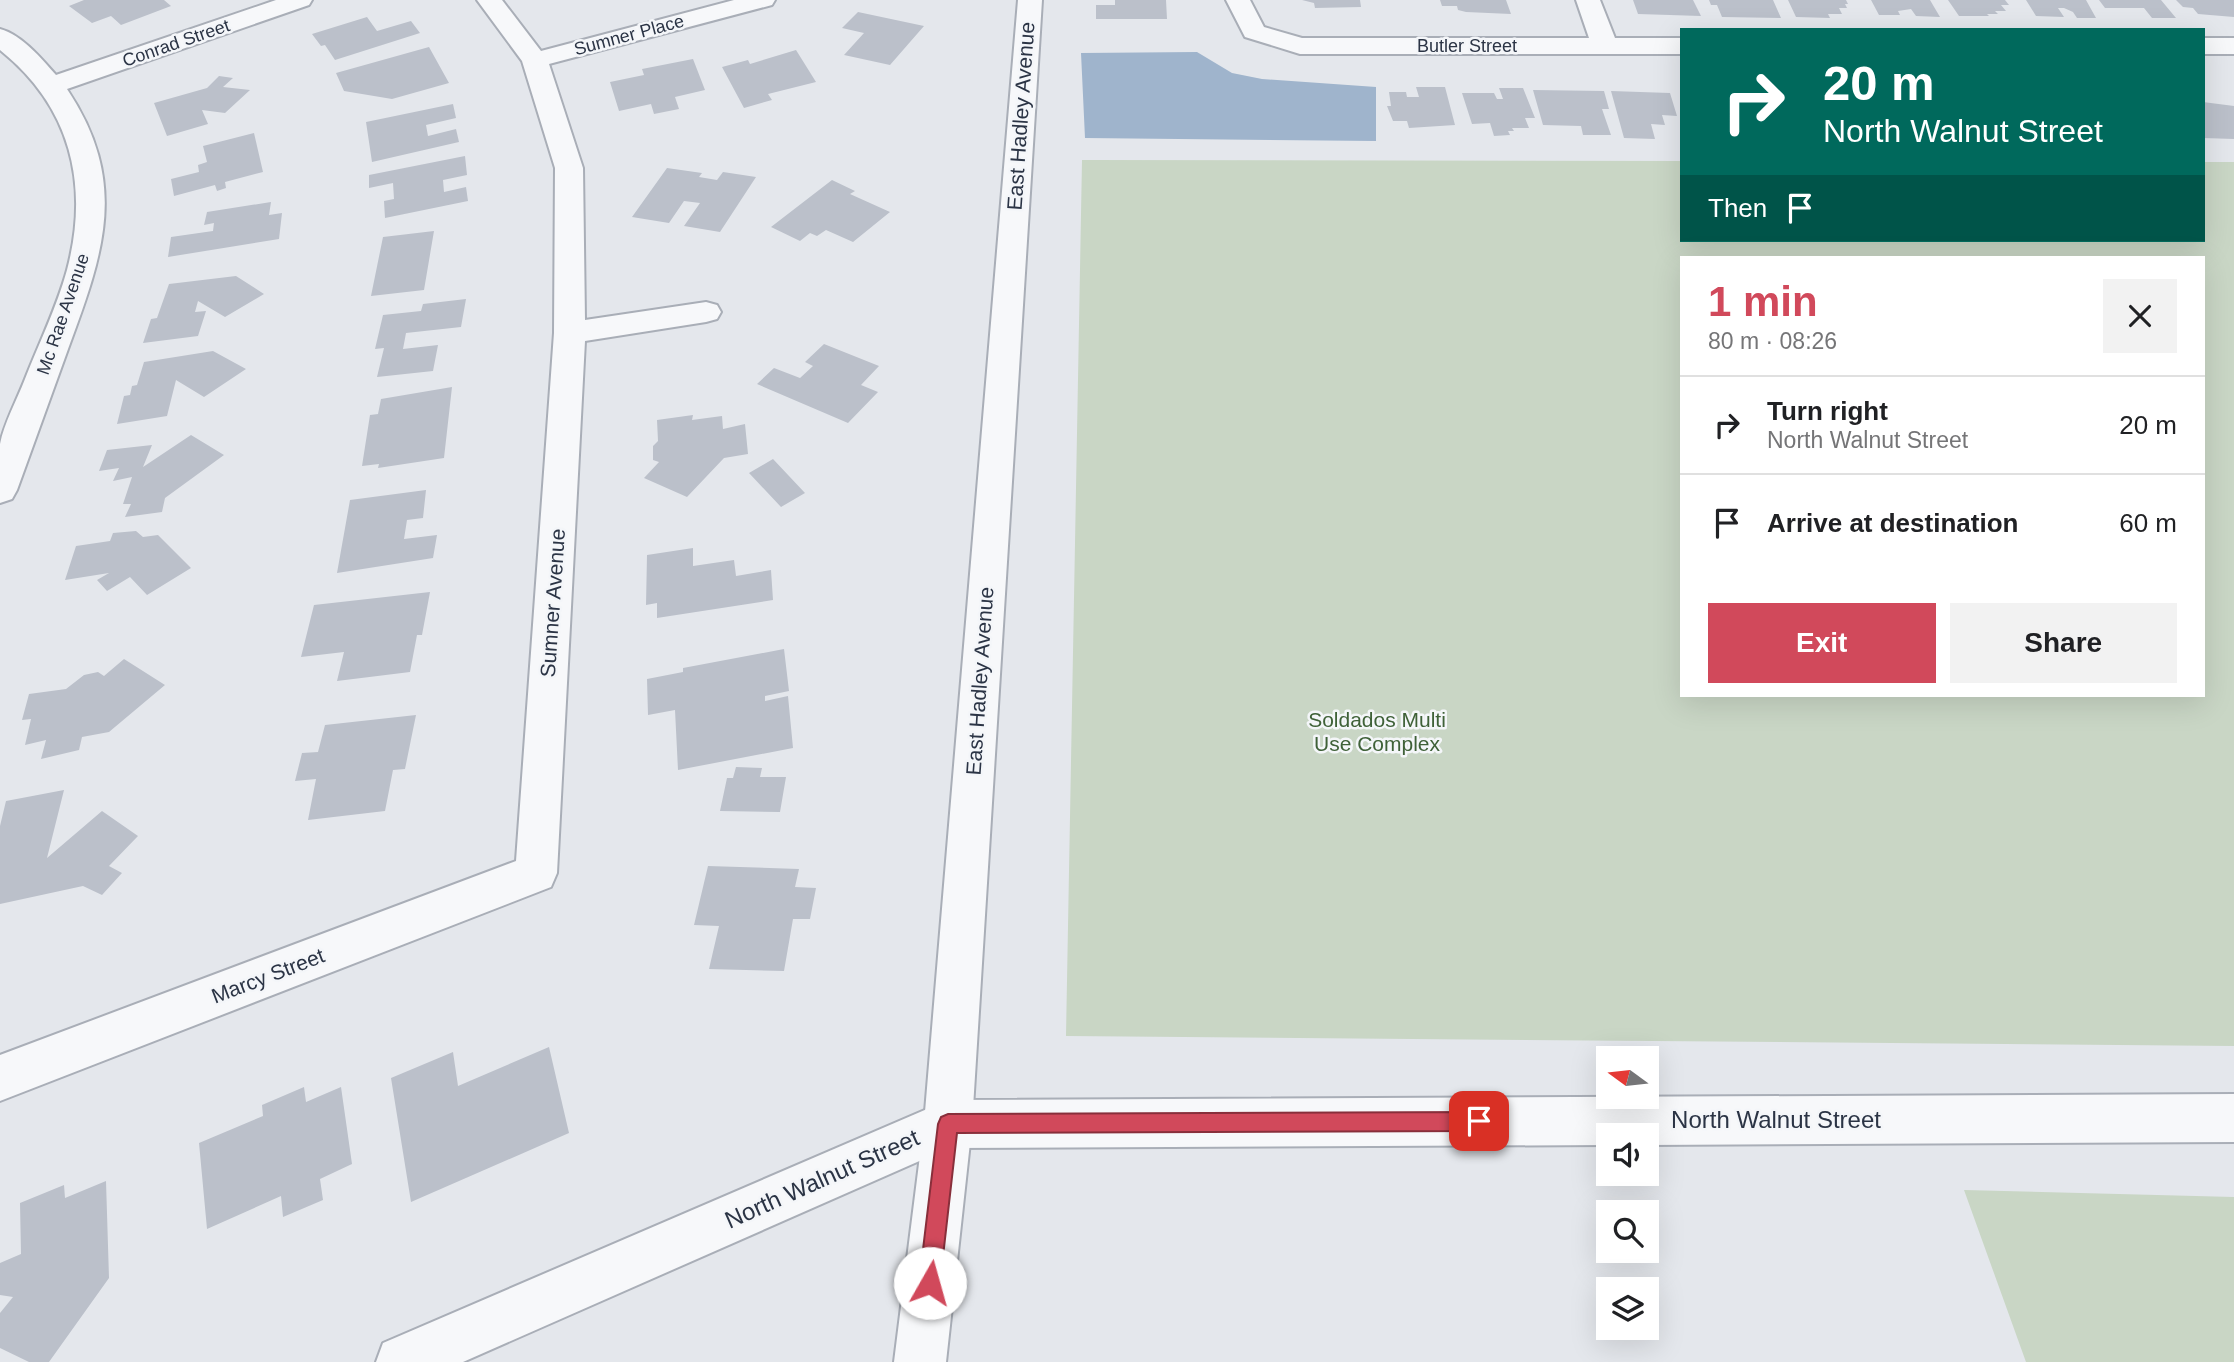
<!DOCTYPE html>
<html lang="en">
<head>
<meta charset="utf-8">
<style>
  :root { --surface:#fff; --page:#f2f2f2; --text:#202124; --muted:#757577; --line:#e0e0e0; --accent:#d1495b }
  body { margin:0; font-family:Helvetica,sans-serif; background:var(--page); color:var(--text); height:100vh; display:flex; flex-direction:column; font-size:26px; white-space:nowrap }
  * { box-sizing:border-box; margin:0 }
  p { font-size:23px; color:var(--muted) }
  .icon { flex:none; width:38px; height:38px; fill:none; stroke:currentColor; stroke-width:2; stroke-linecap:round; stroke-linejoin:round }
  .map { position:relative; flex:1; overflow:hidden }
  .sheet { position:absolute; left:1680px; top:256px; width:525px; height:441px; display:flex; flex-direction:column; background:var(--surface); border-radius:0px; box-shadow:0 7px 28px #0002 }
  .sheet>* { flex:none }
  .guide { position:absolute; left:1680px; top:28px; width:525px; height:214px; border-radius:0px; box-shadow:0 7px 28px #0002; background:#00695c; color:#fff; overflow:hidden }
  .needle { width:46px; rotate:285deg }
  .fabs { position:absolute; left:1596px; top:1046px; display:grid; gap:14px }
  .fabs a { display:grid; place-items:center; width:63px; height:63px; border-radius:0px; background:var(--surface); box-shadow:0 7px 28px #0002; font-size:35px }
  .pin { position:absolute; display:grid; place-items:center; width:60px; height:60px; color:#fff; margin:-30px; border-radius:14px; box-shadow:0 4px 10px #0006 }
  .me { position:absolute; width:77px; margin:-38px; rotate:7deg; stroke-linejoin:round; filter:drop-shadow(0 0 5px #0008) }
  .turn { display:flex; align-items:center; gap:24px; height:147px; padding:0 28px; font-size:32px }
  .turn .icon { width:91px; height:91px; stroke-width:2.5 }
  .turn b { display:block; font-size:49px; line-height:60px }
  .then { display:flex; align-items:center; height:66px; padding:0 28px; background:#0003; gap:14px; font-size:26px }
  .round { display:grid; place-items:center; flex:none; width:74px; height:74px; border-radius:0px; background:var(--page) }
  .head { display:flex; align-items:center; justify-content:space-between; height:119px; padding:0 28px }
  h1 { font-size:42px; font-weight:600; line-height:52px; color:var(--accent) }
  .button { display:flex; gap:14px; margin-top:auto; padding:14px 28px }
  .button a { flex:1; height:80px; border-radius:0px; background:var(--accent); color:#fff; font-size:28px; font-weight:600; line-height:80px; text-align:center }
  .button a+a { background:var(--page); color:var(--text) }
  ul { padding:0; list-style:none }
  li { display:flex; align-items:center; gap:21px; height:98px; padding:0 28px; border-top:2px solid var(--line) }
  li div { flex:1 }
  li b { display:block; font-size:26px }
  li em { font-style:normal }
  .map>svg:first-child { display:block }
  .green { fill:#c9d6c5; fill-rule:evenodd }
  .water { fill:#9fb4cc }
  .building { fill:#bbc0ca }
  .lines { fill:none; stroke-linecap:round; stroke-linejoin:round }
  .minor-casing { stroke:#a9aeb7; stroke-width:4 }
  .tertiary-casing { stroke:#a9aeb7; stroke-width:4 }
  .minor { fill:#f7f8fa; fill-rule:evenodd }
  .tertiary { fill:#f7f8fa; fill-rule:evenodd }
  .route { fill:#d1495b; stroke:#882f3b; stroke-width:2 }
  .labels { text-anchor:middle; stroke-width:5; stroke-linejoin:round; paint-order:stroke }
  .far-street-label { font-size:18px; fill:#2b3445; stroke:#f4f6f9 }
  .street-label { font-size:21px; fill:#2b3445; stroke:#f4f6f9 }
  .park-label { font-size:21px; fill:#3f6138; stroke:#f4f6f9 }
  .near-street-label { font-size:24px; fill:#2b3445; stroke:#f4f6f9 }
</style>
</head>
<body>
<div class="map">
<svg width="2234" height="1362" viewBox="0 0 2234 1362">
  <rect width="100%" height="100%" fill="#e4e7ec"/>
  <path class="green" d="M1082 160 1682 161V240H2203V162H2234V1046L1066 1036ZM1682 257H2203V695H1682Z
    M1964 1190 2234 1197V1362H2026Z"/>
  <path class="water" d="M1197 52 1232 73 1262 79 1376 87V141L1085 138 1081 53Z"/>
  <path class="building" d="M84 0H164L171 6 121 25 111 16 92 23 69 6Z
    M1115 0H1166L1167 19H1096V5H1115Z
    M1302 0H1360L1361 7 1315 8 1314 3Z
    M1440 0H1506L1511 14 1466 12 1458 10 1457 6H1442Z
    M1633 0H1693L1701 16 1638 14Z
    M1709 0H1773L1781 18 1722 17 1717 5H1711Z
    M1788 0H1846L1848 4H1845L1847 8H1839L1842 14H1828L1830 18 1796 17Z
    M1871 0H1930L1940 17 1916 16 1911 9 1898 11 1900 15H1879Z
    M1948 0H2005L2009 5H2001L2006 11H1995L1998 14H1987L1989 16H1959Z
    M2026 0H2086L2096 18H2077L2073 12 2064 8H2058L2064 17 2036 16Z
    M2099 0H2161L2176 18H2152L2144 8H2105Z
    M2176 0H2234V17L2198 14 2193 8 2183 7Z
    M858 12 924 26 890 65 844 55 864 33 842 28Z
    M367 17 377 31 411 21 420 33 335 60 325 45 321 46 312 34Z
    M429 47 449 83 392 99 344 91 336 73Z
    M796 50 816 82 768 94 772 100 744 108 722 67 748 60 750 64Z
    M693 59 705 90 675 97 679 109 654 114 651 104 619 111 610 82 644 75 642 69Z
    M219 76 233 78 223 87 250 90 225 113 202 110 208 124 167 136 154 103 207 88Z
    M1416 87H1445L1455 125 1409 128 1407 121H1393L1387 106H1391L1389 92H1406L1407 97H1419Z
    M1499 88H1523L1535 118H1525L1529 128H1512L1514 131H1508L1510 135 1494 136 1490 123 1472 124 1462 93H1494L1497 99H1503Z
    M1533 90 1604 91 1609 109H1602L1611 135H1583L1581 126 1543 125Z
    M1611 91 1670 93 1677 116 1662 115 1665 125 1651 124 1655 139 1624 138Z
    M2203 102 2234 106V139L2203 138Z
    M453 104 456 118 426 125 428 136 456 129 459 142 372 162 366 122Z
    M254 133 263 172 225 182 226 188 217 191 215 185 174 196 171 179 199 172 198 165 207 162 203 146Z
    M465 156 467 175 443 180 444 192 466 187 468 201 385 218 384 201 394 199 393 183 369 188V175Z
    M667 168 702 173 699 177 717 180 723 172 756 177 720 232 684 226 700 203 684 201 669 223 632 217Z
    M832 180 855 191 850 194 890 212 853 242 826 230 817 236 810 233 800 241 771 227Z
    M271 202 269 215 282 213 279 239 168 257 171 237 213 231 214 223 204 225 207 212Z
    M434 231 424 290 371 296 383 237Z
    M236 276 264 294 225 317 198 301 195 312 206 311 198 336 143 343 151 319 157 318 169 284Z
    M466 299 461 327 406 333 403 349 438 345 433 371 377 377 384 348 375 349 383 315 421 311 423 304Z
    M824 344 879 366 861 385 878 392 848 423 757 384 774 368 800 378 813 366 805 362Z
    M213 351 246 369 204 397 176 380 167 416 117 424 124 396 130 395 132 386 137 385 144 362Z
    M452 387 444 458 378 468 379 464 362 466 370 415 378 414 381 399Z
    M693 415 692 420 722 416 723 429 745 424 748 454 724 458 687 497 644 478 659 462 653 460V446L658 441 657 420Z
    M191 435 224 455 165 498 162 512 125 517 131 504H123L132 477 113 481 119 468 99 471 107 450 152 445 143 467Z
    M773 459 805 493 781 507 749 473Z
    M426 490 423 518 407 520 404 539 437 535 433 558 337 573 350 500Z
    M136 531 143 537 158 535 191 568 147 595 130 577 107 591 97 580 109 573 65 580 76 546 110 541 113 533Z
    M693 548V566L734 560 736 576 771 570 773 600 657 618V603L646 605 647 555Z
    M430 592 422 635H417L410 672 337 681 344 652 301 657 314 605Z
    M784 649 789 691 765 696V701L788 696 793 748 678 770 675 710 648 715 647 679 683 672V668Z
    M124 659 165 685 109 732 82 737 79 750 41 759 46 740 25 745 31 719 22 720 29 694 66 689 84 675 98 672 104 676Z
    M416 715 405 769 393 770 385 811 308 820 316 779 295 781 302 753 318 752 325 725Z
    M736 767 762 768 760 777H786L780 812 720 811 727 778H733Z
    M64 790 47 858 102 811 138 836 109 866 122 873 102 895 83 886 0 904V826L6 801Z
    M708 866 799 869 795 887 816 888 810 919H793L784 971 709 969 719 926 694 925Z
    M549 1047 569 1133 411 1202 391 1078 453 1052 458 1086Z
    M304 1087 306 1102 341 1087 352 1164 320 1179 323 1200 283 1217 281 1196 207 1229 199 1143 263 1116 262 1105Z
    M106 1181 109 1278 49 1362H29L0 1348V1313L13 1297 0 1295V1263L21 1254 20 1203 64 1185 65 1198Z"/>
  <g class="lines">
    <g class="minor-casing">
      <path id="minor" d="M276 0H312L309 5 67 89C129 182 104 252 68 349 51 396 34 443 17 490L12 499 0 503C0 484 0 462 0 444 4 423 17 400 25 379 39 343 57 307 67 270 90 183 70 106 0 50V29C22 35 41 58 56 75Z
        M477 0H502L541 51 734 0H775L772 5 549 64 583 168 585 320 706 302 717 305 721 312 717 319 706 322 585 341 557 873 551 887 0 1101V1055L516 861 554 333 555 168 522 61Z
        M1018 0H1042L972 1124 946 1362H894L924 1124Z
        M1226 0H1250L1264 27 1302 38H1589L1576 0H1600L1615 38H1682V54H1300L1245 37Z
        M2203 38H2234V54H2203Z"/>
    </g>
    <g class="tertiary-casing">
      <path id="tertiary" d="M2234 1094V1142L1647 1145V1136H1608V1145L949 1148 463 1362H376L383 1343 948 1100Z"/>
    </g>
    <use href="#minor" class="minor"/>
    <use href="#tertiary" class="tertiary"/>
  </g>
  <path class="route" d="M1479 1112 1486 1114 1489 1121 1486 1128 1479 1131 957 1133 940 1283 937 1290 930 1293 922 1290 919 1283 938 1124 941 1117 948 1114Z"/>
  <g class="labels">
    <g class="far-street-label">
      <text transform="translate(629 35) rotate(-15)" y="6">Sumner Place</text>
      <text transform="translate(176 43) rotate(-19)" y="6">Conrad Street</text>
      <text x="1467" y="52">Butler Street</text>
      <text transform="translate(63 314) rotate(-71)" y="6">Mc Rae Avenue</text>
    </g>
    <g class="street-label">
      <text transform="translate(1021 116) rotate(-86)" y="7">East Hadley Avenue</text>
      <text transform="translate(553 603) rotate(-86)" y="7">Sumner Avenue</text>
      <text transform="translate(980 681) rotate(-86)" y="7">East Hadley Avenue</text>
      <text transform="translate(268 976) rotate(-21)" y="7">Marcy Street</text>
    </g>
    <g class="park-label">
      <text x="1377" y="727">Soldados Multi<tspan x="1377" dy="24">Use Complex</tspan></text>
    </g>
    <g class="near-street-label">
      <text x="1776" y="1128">North Walnut Street</text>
      <text transform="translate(822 1179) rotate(-24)" y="8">North Walnut Street</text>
    </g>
  </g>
</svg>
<div class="fabs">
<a><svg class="needle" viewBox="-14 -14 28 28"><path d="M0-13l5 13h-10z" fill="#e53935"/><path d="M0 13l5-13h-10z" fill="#757577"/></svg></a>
<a><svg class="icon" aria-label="sound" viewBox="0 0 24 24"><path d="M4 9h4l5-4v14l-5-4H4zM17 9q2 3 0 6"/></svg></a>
<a><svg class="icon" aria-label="search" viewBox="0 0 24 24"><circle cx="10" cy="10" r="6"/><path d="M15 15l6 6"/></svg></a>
<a><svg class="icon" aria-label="layers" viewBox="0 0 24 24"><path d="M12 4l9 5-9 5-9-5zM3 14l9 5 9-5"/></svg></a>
</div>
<div class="pin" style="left:1479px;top:1121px;background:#d93025"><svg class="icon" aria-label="arrive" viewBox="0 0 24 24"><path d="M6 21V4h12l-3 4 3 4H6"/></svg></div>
<svg class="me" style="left:930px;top:1283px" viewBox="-20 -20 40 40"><circle r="19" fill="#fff"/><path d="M0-13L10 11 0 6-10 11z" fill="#d1495b"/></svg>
<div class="guide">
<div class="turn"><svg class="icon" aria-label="right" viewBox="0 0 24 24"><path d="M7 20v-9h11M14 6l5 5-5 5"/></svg><div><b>20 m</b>North Walnut Street</div></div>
<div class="then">Then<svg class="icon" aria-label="arrive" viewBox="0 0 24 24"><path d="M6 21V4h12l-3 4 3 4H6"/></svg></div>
</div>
<section class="sheet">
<div class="head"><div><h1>1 min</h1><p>80 m · 08:26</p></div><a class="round"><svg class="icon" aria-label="close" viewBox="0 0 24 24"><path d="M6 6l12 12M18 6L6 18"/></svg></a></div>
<ul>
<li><svg class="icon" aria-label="right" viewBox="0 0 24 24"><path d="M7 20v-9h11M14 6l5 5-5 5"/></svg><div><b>Turn right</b><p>North Walnut Street</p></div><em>20 m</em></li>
<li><svg class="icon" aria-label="arrive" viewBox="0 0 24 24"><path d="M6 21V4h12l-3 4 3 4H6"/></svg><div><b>Arrive at destination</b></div><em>60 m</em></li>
</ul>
<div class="button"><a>Exit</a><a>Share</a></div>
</section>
</div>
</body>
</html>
